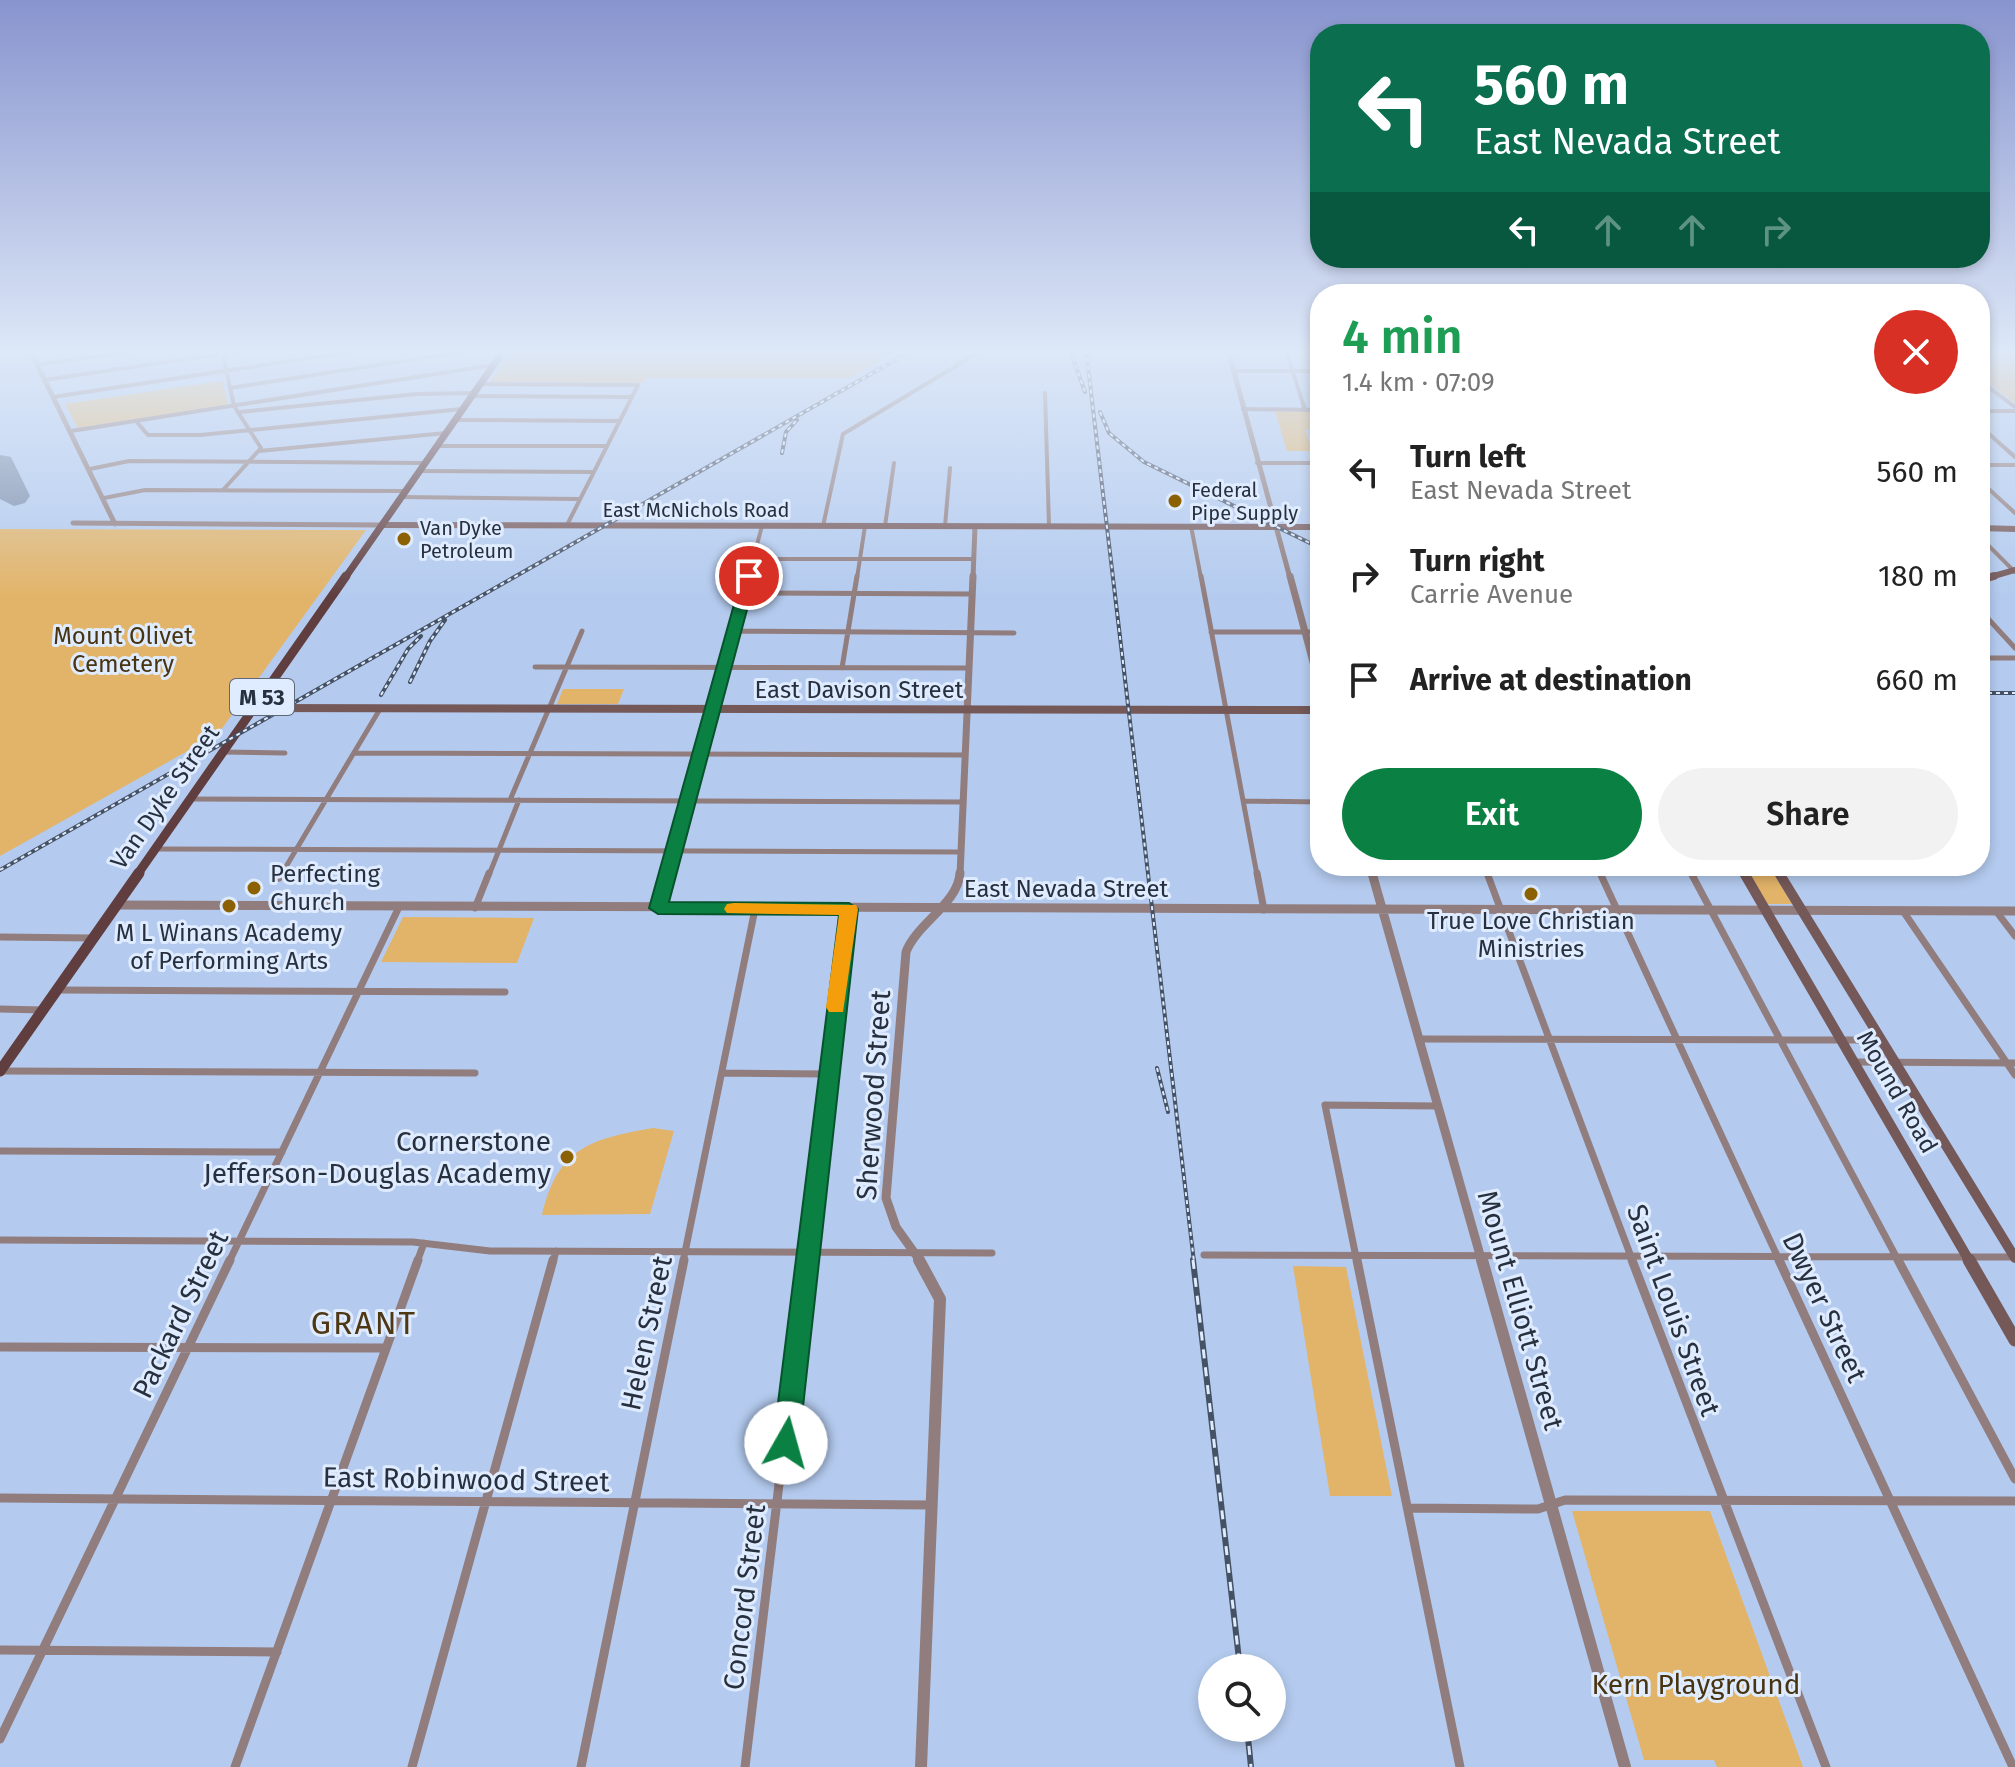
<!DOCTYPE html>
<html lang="en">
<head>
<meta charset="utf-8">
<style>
  :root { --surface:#fff; --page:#f2f2f2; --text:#222; --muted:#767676; --accent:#0b8043 }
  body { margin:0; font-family:"Fira Sans",sans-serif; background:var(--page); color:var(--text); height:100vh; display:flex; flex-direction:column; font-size:30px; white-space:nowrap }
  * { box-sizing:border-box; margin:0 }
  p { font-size:26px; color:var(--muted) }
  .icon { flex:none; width:44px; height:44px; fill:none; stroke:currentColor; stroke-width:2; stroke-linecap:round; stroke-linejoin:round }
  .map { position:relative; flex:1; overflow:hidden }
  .panel { position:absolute; left:1310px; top:284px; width:680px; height:592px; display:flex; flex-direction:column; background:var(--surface); border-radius:32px; box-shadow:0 4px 12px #0003 }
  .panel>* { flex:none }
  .banner { position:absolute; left:1310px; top:24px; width:680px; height:244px; border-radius:32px; box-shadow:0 4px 12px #0003; background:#0b6e4f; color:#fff; overflow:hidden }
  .controls { position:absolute; left:1198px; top:1654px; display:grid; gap:16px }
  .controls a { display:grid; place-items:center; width:88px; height:88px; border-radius:50%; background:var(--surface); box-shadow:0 4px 12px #0003; font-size:40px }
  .pin { position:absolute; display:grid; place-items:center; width:68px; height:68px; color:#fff; margin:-34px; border:4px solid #fff; border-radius:50%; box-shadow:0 2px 8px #0007 }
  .me { position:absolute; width:88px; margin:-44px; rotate:7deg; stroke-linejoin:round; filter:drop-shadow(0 0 6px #0008) }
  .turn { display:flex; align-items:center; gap:28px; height:168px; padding:0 32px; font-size:36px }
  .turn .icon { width:104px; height:104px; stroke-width:2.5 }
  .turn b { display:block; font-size:56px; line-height:68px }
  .lanes { display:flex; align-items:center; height:76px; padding:0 32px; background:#0003; justify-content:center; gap:40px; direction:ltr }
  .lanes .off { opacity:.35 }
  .round { display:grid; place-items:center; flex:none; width:84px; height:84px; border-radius:42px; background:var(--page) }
  .head { display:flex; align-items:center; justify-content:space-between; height:136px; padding:0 32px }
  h1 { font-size:48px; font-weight:600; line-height:60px; color:#1e9e55 }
  .cta { display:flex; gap:16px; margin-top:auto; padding:16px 32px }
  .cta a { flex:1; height:92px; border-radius:48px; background:var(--accent); color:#fff; font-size:32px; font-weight:600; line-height:92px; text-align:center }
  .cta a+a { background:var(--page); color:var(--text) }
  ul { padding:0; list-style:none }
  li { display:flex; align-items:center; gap:24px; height:104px; padding:0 32px }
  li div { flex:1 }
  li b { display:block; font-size:30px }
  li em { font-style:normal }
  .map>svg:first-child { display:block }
  .green { fill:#e2b469 }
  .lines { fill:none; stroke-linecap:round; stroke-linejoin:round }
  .taxiway { fill:#7c8eaa; fill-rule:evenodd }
  .runway { fill:#7c8eaa; fill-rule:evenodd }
  .minor-far3 { stroke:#917d7d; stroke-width:4 }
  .minor-far2 { stroke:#917d7d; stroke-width:5 }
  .minor-far1 { stroke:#917d7d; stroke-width:7 }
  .minor { stroke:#917d7d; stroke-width:9 }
  .tertiary-far3 { stroke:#917d7d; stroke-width:5 }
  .tertiary-far2 { stroke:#917d7d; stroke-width:7 }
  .tertiary-far1 { stroke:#917d7d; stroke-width:9 }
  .tertiary { stroke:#917d7d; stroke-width:12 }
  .secondary-far3 { stroke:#755858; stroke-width:6 }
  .secondary-far2 { stroke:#755858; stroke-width:8 }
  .secondary-far1 { stroke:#755858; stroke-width:10 }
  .secondary { stroke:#755858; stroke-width:13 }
  .primary-far2 { stroke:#603e3f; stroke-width:7 }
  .primary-far1 { stroke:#603e3f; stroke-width:9 }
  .primary { stroke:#603e3f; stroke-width:11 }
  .rail-far1-casing { stroke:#455164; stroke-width:4 }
  .rail-casing { stroke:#455164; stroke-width:6 }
  .rail-far1 { stroke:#dfebfe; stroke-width:2; stroke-dasharray:4; stroke-linecap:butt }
  .rail { stroke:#dfebfe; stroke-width:3; stroke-dasharray:9; stroke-linecap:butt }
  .route { fill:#0b8043; stroke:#07532c; stroke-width:2 }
  .slow { fill:#f59e0b }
  .poi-dot { fill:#8c6104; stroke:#dfebfe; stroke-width:3 }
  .labels { text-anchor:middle; stroke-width:6; stroke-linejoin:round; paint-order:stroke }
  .far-poi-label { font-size:20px; fill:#27303e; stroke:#dfebfe; text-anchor:start }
  .far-street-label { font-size:20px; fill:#27303e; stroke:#dfebfe }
  .shield { fill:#dfebfe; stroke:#5e6878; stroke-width:2 }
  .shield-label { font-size:22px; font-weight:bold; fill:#27303e }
  .park-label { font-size:24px; fill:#483411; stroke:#dfebfe }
  .street-label { font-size:24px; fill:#27303e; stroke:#dfebfe }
  .poi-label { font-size:24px; fill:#27303e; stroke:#dfebfe }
  .near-street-label { font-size:28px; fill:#27303e; stroke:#dfebfe }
  .near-poi-label { font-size:28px; fill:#27303e; stroke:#dfebfe; text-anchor:end }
  .near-park-label { font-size:28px; fill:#483411; stroke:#dfebfe }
  .near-neighbourhood-label { font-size:32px; letter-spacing:2px; fill:#4d3813; stroke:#dfebfe }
</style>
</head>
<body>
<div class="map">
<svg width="2015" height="1767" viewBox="0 0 2015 1767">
  <rect width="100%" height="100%" fill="#b4cbef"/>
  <path class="green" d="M513 350H900L849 378H646L644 383 490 382Z
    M1980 350H2015V403L1980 377Z
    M222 381 228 405 78 428 65 404Z
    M1275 411 1320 412V429H1305L1312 451H1287Z
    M0 529 355 530H366L218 734 0 856Z
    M563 689H624L618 704H557Z
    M1745 866H1769L1792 904H1767Z
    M403 917 534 918 517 963 381 962Z
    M653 1128 674 1131 650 1214 542 1215C558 1147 591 1139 653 1128Z
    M1293 1266 1346 1267 1392 1496H1330Z
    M1572 1511H1710L1803 1767H1717L1714 1760H1644Z"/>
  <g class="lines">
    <path class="taxiway" d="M0 461 6 467 0 471Z
      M7 477 13 481 4 495 0 496V482Z"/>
    <path class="runway" d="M0 455 11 457 30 496 25 503 14 506 0 499Z"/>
    <path class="minor-far3" d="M222 350 234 406 261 448 223 490
      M1286 350 1305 410
      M37 365 141 350
      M1233 371H1320
      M44 380 247 350
      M1980 381 2015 407
      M480 384 638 385 567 525
      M230 388 475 350
      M1045 393 1049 526
      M472 396 632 397
      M53 397 362 350
      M1243 409 1320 410
      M1980 411H2015
      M240 412 417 394 474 393
      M454 420 619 421
      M136 421 148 435H200L462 409
      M1980 426 2015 457
      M1312 430 1320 454
      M71 431 493 365
      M437 446H606
      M259 451 446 433
      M1257 463H1320
      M1980 465H2015
      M90 469 129 461 425 463
      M419 471 594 472
      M1980 481 2015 513
      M401 497 580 499
      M104 498 145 490 405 491
      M823 526 843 434 976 354
      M885 526 894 463
      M945 526 950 468
      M1191 526 1201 578
      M1980 537 2015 572
      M753 559H974
      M748 578 762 526
      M857 578 865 526"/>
    <path class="minor-far2" d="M1201 576 1257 875
      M744 593 972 594
      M1980 610 2015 648
      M733 631 1014 633
      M1211 632H1320
      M1980 658H2015
      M535 667 969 668
      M842 668 857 576
      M223 752 285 753
      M354 753 965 755
      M190 799 962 802
      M510 800 582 631
      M1243 801 1320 802
      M156 849 960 852
      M1485 866 1488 875
      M1597 866 1601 875
      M1687 866 1692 875
      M281 875 380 709
      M489 875 519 800
      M667 875 748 576"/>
    <path class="minor-far1" d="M1257 873 1264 910
      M1487 873 1633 1262
      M1600 873 1780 1262
      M1691 873 1899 1262
      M279 878 282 873
      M475 908 489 873
      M658 908 668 873
      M1903 911 2015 1075
      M1996 911 2015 936
      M0 937 93 938
      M57 990 505 992
      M0 1009 43 1010
      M1419 1039 1882 1040
      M1855 1062 2015 1063
      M0 1071 475 1073
      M722 1073 828 1074
      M0 1151 282 1152
      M0 1240 413 1242 490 1251 992 1253
      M1204 1255 2015 1257
      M229 1262 399 907
      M417 1262 424 1243
      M553 1262 556 1251
      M683 1262 755 909
      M806 1262 849 909
      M1357 1262 1325 1105 1438 1106"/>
    <path class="minor" d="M1357 1260 1460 1767
      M1632 1260 1826 1767
      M1779 1260 2013 1767
      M1898 1260 2015 1479
      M0 1347 386 1348
      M0 1498 932 1505
      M1408 1508 1538 1509 1565 1500 2015 1501
      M0 1650 277 1652
      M0 1739 230 1260
      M235 1767 418 1260
      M412 1767 553 1260
      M581 1767 684 1260
      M745 1767 806 1260"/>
    <path class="tertiary-far3" d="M30 350 115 524
      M1228 350 1290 578
      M73 523 382 525
      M973 578 975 526"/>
    <path class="tertiary-far2" d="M1290 576 1320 688
      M1370 866 1372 875
      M960 875 973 576"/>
    <path class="tertiary-far1" d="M1372 873 1482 1262
      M116 905 2015 911
      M921 1262 896 1227 886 1198 906 952C917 923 958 904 960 873"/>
    <path class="tertiary" d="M919 1260 940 1299 921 1767
      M1482 1260 1625 1767"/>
    <path class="secondary-far3" d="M382 525 1320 527
      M1980 528 2015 529
      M1987 578 2015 570"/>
    <path class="secondary-far2" d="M1980 580 1994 576
      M254 708 1320 710
      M1740 866 1745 875
      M1775 866 1780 875"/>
    <path class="secondary-far1" d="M1744 873 1970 1262
      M1779 873 2015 1258"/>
    <path class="secondary" d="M1969 1260 2015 1340"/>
    <path class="primary-far2" d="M345 578 504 350"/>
    <path class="primary-far1" d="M137 875 346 576"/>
    <path class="primary" d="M0 1071 139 873"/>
    <g class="rail-far1-casing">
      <path id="rail-far1" d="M1070 350 1085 392
        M1086 350 1194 1262
        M1100 412 1109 433 1144 462 1320 548
        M782 453 786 432 797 420
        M410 682 430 641 445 620
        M1980 693H2015
        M381 695 408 649 421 636
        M0 870 913 350
        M1157 1068 1168 1112"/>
    </g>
    <g class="rail-casing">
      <path id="rail" d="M1193 1260 1240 1668
        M1247 1728 1251 1767"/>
    </g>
    <use href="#rail-far1" class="rail-far1"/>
    <use href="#rail" class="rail"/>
  </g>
  <linearGradient id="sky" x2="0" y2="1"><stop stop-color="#8894ce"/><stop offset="0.59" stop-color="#dde8f8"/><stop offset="1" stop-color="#dde8f8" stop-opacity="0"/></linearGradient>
  <rect width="2015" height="597" fill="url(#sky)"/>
  <path class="route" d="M749 572 756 576 669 902 849 903 858 909 799 1443 795 1451 786 1455 777 1451 773 1443 839 915 658 914 649 908 742 576Z"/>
  <path class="slow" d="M734 903 856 905 858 909 843 1012H829L826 1007 839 915 727 913 724 909 727 904Z"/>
  <g class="poi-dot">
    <circle cx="1175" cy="501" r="8"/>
    <circle cx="404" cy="539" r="8"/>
    <circle cx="254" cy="888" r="8"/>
    <circle cx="1531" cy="894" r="8"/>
    <circle cx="229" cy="906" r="8"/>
    <circle cx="567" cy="1157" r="8"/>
  </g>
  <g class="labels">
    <g class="far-poi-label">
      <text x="1191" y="497">Federal<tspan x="1191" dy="23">Pipe Supply</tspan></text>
      <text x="420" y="535">Van Dyke<tspan x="420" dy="23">Petroleum</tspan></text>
    </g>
    <g class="far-street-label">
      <text x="696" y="517">East McNichols Road</text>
    </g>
    <rect class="shield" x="230" y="679" width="64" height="36" rx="6"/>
    <g class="shield-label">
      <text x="262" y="705">M 53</text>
    </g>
    <g class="park-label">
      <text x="123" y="644">Mount Olivet<tspan x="123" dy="28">Cemetery</tspan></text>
    </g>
    <g class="street-label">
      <text x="859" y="698">East Davison Street</text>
      <text transform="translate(165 797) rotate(-55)" y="8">Van Dyke Street</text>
      <text x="1066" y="897">East Nevada Street</text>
      <text transform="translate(1897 1092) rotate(60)" y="8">Mound Road</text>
    </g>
    <g class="poi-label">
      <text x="270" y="882" text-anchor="start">Perfecting<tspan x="270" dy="28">Church</tspan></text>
      <text x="1531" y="929">True Love Christian<tspan x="1531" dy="28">Ministries</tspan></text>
      <text x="229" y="941">M L Winans Academy<tspan x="229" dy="28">of Performing Arts</tspan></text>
    </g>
    <g class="near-street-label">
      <text transform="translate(873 1095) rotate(-86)" y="10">Sherwood Street</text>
      <text transform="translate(1825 1307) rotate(65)" y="10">Dwyer Street</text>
      <text transform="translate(1521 1310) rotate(74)" y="10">Mount Elliott Street</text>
      <text transform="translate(1674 1310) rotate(70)" y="10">Saint Louis Street</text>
      <text transform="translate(180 1314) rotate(-64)" y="10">Packard Street</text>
      <text transform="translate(646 1333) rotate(-78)" y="10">Helen Street</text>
      <text transform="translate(466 1479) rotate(1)" y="10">East Robinwood Street</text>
      <text transform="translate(744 1597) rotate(-83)" y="10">Concord Street</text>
    </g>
    <g class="near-poi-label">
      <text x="551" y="1151">Cornerstone<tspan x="551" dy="32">Jefferson-Douglas Academy</tspan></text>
    </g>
    <g class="near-park-label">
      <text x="1696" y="1694">Kern Playground</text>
    </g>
    <g class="near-neighbourhood-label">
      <text x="364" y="1334">GRANT</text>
    </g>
  </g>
</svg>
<div class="controls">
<a><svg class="icon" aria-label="search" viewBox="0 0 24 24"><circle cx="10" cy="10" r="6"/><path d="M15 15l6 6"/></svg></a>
</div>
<div class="pin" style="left:749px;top:576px;background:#d93025"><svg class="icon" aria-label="arrive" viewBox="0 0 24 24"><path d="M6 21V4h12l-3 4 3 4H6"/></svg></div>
<svg class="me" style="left:786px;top:1443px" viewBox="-20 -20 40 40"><circle r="19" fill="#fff"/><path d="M0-13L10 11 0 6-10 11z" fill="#0b8043"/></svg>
<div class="banner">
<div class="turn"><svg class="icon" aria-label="left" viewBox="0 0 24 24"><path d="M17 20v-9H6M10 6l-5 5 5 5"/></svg><div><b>560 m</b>East Nevada Street</div></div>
<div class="lanes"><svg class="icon" aria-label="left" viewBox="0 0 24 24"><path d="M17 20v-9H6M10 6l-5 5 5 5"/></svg><svg class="icon off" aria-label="ahead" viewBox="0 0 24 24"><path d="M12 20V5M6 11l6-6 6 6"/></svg><svg class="icon off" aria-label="ahead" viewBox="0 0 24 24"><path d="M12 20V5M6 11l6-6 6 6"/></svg><svg class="icon off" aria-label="right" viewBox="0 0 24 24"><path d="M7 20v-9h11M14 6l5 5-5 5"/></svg></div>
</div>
<section class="panel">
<div class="head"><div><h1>4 min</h1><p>1.4 km · 07:09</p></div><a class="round" style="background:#d93025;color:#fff"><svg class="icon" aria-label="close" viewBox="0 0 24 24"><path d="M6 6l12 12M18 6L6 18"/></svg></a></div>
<ul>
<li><svg class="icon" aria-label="left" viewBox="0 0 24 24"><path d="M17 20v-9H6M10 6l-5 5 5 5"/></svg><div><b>Turn left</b><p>East Nevada Street</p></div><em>560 m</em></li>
<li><svg class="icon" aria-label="right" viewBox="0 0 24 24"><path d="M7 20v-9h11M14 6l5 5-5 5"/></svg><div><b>Turn right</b><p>Carrie Avenue</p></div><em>180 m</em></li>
<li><svg class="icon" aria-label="arrive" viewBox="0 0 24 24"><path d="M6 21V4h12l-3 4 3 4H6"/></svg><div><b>Arrive at destination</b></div><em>660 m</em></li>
</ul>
<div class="cta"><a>Exit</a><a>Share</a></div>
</section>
</div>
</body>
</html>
